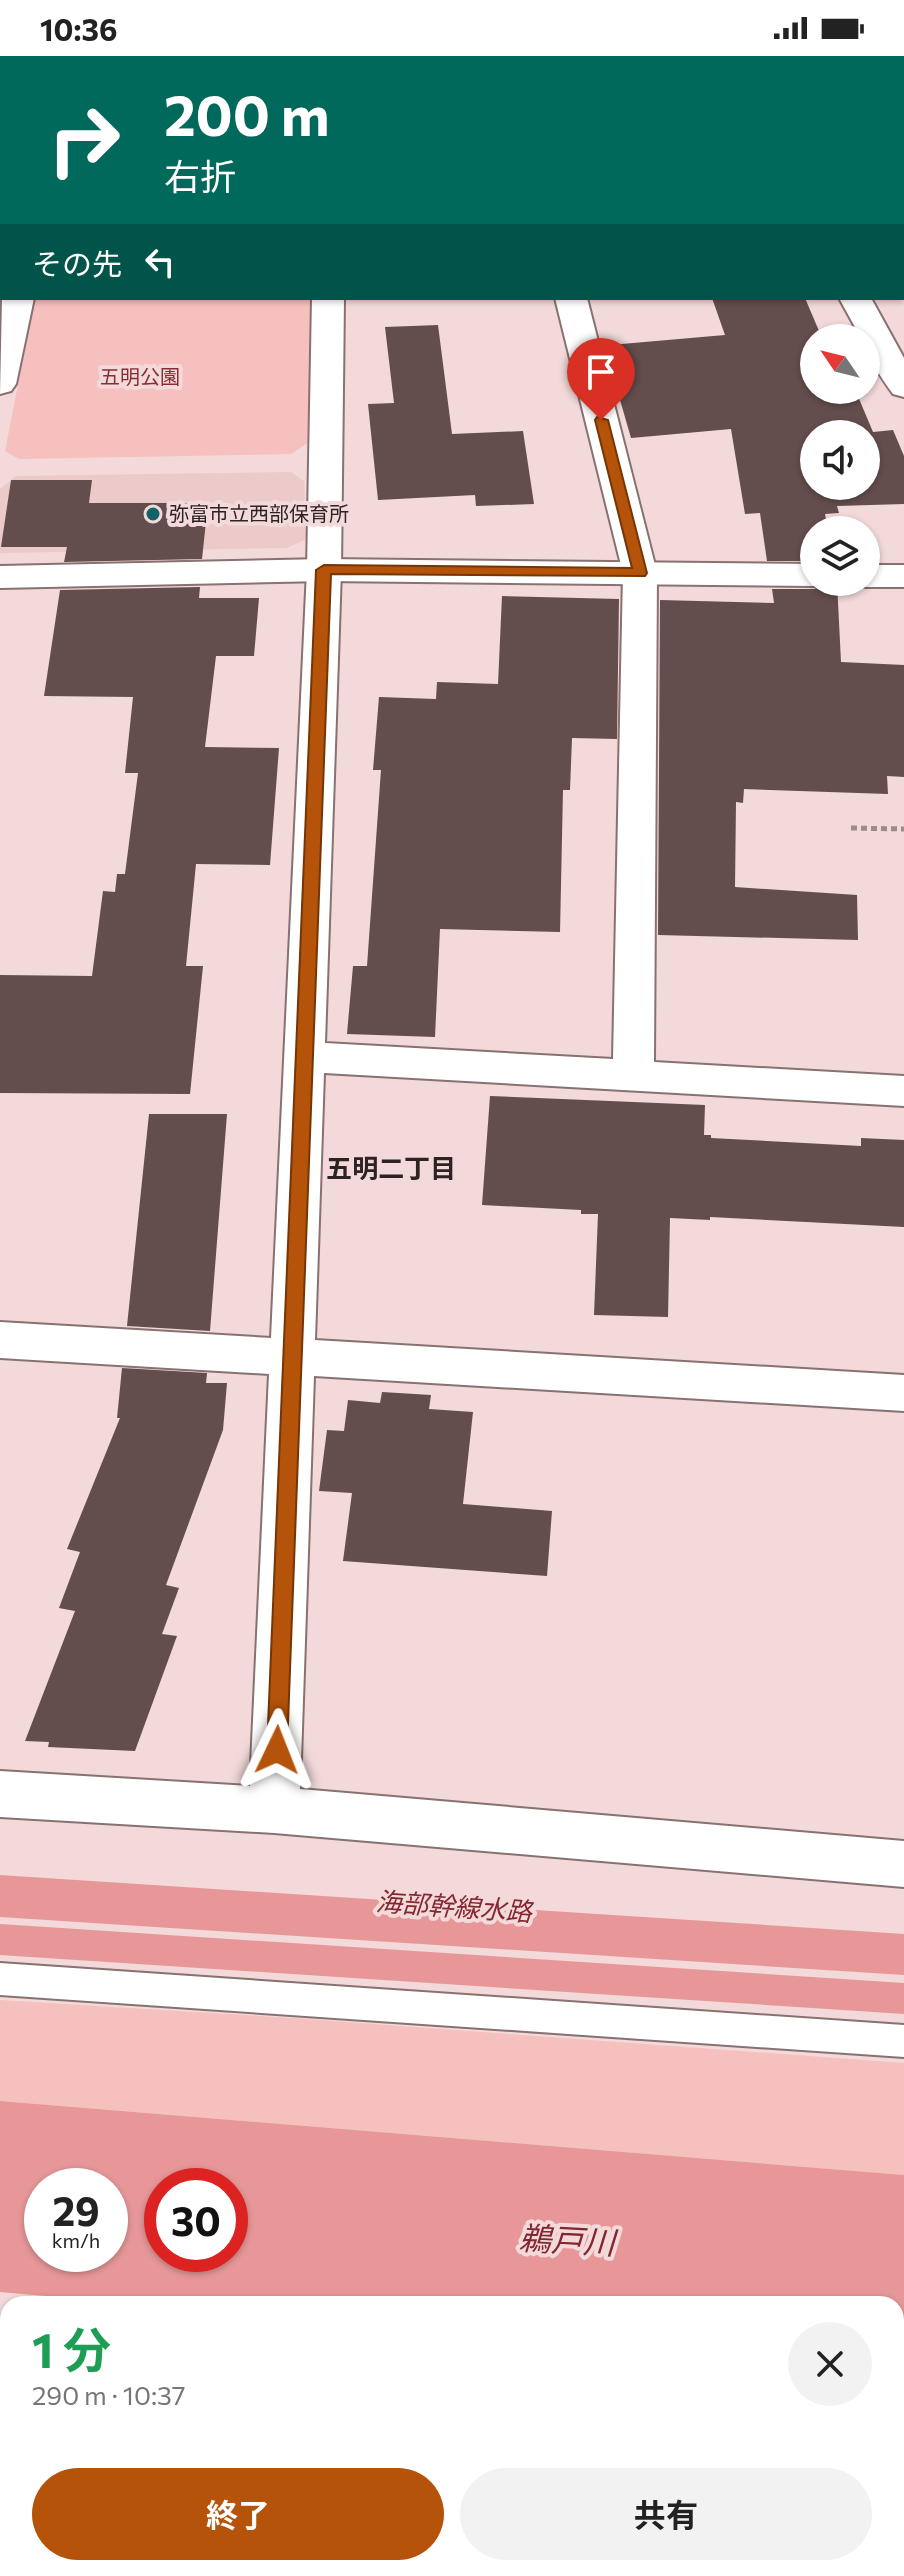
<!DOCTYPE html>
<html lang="ja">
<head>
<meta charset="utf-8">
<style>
  :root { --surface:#fff; --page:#f2f2f2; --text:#222; --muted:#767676; --accent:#b45309 }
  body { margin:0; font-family:Commissioner,"Noto Sans JP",sans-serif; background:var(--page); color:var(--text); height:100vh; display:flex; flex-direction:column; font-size:30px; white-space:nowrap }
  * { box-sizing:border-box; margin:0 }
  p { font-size:26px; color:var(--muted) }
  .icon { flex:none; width:44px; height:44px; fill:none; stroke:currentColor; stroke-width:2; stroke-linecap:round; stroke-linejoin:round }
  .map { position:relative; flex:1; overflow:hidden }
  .panel { position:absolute; left:0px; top:2240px; width:904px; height:280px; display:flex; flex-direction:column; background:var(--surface); border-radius:24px 24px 0 0; box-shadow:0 2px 6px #0004 }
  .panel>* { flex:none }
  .top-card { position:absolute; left:0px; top:0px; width:904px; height:244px; box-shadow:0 2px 6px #0004; background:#00695c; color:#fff; overflow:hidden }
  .needle { width:52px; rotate:305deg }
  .buttons { position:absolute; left:800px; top:268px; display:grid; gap:16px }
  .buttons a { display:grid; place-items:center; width:80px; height:80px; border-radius:50%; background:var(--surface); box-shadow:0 2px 6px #0004; font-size:40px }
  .speed { position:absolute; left:24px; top:2112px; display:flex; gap:16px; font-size:40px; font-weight:700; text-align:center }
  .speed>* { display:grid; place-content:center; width:104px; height:104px; border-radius:50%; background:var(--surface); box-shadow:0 2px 6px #0004; line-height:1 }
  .speed small { font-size:20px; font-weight:400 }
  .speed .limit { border:12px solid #d22; background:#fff; color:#111 }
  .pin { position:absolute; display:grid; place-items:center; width:68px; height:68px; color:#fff; margin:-82px -34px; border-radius:50% 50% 50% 0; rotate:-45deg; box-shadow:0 0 8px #0007 }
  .pin .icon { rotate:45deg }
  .me { position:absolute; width:88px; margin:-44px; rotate:2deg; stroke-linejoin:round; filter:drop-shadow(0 0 6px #0008) }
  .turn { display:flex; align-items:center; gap:28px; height:168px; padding:0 32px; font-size:36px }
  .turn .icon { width:104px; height:104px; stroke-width:2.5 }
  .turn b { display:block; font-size:56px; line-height:68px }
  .then { display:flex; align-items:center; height:76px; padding:0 32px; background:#0003; gap:16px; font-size:30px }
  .round { display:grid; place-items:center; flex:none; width:84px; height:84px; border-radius:42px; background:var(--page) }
  .overview { display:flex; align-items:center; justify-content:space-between; height:136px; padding:0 32px }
  h1 { font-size:48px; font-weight:700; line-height:60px; color:#1e9e55 }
  .action { display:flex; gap:16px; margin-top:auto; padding:16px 32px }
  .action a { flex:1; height:92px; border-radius:48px; background:var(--accent); color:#fff; font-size:32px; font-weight:700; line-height:92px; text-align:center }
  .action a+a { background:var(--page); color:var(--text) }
  .status { display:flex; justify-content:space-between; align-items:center; height:56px; padding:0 40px; background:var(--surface); direction:ltr }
  .status svg { height:22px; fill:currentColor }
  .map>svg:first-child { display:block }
  .built { fill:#ebcac9 }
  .green { fill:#f6c0bf }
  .water { fill:#e79798; fill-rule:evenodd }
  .building { fill:#634e4d; fill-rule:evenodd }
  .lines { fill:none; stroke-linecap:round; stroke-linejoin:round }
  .service-casing { stroke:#887171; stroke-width:4 }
  .minor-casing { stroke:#887171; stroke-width:4 }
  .tertiary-casing { stroke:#887171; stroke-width:4 }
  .path { stroke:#9d8a8a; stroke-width:5; stroke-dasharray:6 4; stroke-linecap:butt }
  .service { fill:#fff; fill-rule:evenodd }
  .minor { fill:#fff; fill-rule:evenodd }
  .tertiary { fill:#fff; fill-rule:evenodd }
  .route { fill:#b45309; stroke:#753606; stroke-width:2 }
  .poi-dot { fill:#126366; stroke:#f3d9d9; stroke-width:3 }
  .labels { text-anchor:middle; stroke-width:8; stroke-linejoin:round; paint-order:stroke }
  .far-park-label { font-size:20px; fill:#892c34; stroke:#f3d9d9 }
  .far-poi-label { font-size:20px; fill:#2d2323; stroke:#f3d9d9; text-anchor:start }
  .neighbourhood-label { font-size:26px; font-weight:bold; fill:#2d2323; stroke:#f3d9d9 }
  .water-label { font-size:26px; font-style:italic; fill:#832630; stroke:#f3d9d9 }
  .near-water-label { font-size:32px; font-style:italic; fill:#832630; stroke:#f3d9d9 }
</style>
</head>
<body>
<div class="status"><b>10:36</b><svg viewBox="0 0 49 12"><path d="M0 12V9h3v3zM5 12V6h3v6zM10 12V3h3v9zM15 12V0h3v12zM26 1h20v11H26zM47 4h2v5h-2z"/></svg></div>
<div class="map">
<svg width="904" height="2520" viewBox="0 0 904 2520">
  <rect width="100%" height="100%" fill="#f3d9d9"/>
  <path class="built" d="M291 416 304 425 306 483 287 492 0 497V433L16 420Z"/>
  <path class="green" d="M35 242H311L309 386 291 398 19 403 5 395Z
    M0 1944 292 1962 904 2007V2119L0 2045Z"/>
  <path class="water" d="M0 1819 904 1878V1919L0 1861Z
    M0 1868 904 1927V1958L0 1899Z
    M0 2045 904 2119V2315L896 2314V2248H137L0 2236ZM42 2130H110V2198H42ZM162 2130H230V2198H162Z"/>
  <path class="building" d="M712 242H805L822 282H814V334H843L845 339 857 338 873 376 893 374 904 400V448L837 450 839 457 825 458 828 474H814V505H767L760 457 745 458 731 373 631 382 614 323 620 322 610 289 725 279ZM814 378H866V430H814Z
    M438 269 452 378 523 375 534 448 476 450 475 439 378 444 368 348 394 347 385 271Z
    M11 424H92L89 447H208L202 503 64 506 67 491H1Z
    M830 526H837L841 606 904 609V721L887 720 888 738 744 733 743 747 736 746 735 831 857 839 858 884 658 879 660 544 774 547 772 533H814Z
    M200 531 199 542H259L254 600H216L205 691 279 692 270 809 196 808 186 910H203L190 1038 0 1037V919L92 920 103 835 115 836 117 818H125L138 717H125L133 641 44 640 60 534Z
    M502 540 619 543 617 683 572 682 570 734H563L560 876 440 873 435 981 347 978 353 910H367L381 714H373L379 641 436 643 437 626 498 628Z
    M490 1040 705 1049 704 1079H711V1082L861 1090V1082L904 1084V1171L710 1161V1164L670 1162 668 1261 594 1259 598 1158H581V1154L482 1149Z
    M149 1058H227L210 1275 127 1270Z
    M122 1312 207 1317 206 1327H227L223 1374 166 1529 179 1532 162 1578 177 1580 135 1695 48 1691 49 1686 25 1685 75 1555 59 1552 80 1496 67 1493 120 1362H117Z
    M382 1336 431 1339 429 1353 473 1356 463 1448 552 1455 547 1520 343 1505 352 1437 319 1435 327 1374 344 1375 348 1344 380 1347Z"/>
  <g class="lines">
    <g class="service-casing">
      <path id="service" d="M0 1907 904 1969V2001L0 1939Z"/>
    </g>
    <g class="minor-casing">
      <path id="minor" d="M703 0H738L702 2Z
        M0 64H2V82H0Z
        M902 94H904V112H902Z
        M2 242H34L16 328 11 335 0 338Z
        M312 242H344L341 514 325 987 613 1003 623 517 555 242H587L657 517 654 1006 904 1020V1050L324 1017 315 1284 904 1319V1355L314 1320 300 1733 904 1785V1831L274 1777 0 1761V1715L250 1730 269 1318 0 1302V1266L271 1282 307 514Z
        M839 242H871L904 302V341L893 338C882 323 866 300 866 282H861Z"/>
    </g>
    <g class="tertiary-casing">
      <path id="tertiary" d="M324 503 814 508V526H827L814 530 324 525 0 532V510Z
        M866 509H904V531H866L854 528 866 526Z"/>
    </g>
    <path class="path" d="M851 772 904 773"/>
    <use href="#service" class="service"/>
    <use href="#minor" class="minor"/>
    <use href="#tertiary" class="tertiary"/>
  </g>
  <path class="route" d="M597 361 608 364 647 517 645 520 331 518 287 1694 284 1700 277 1703 270 1700 267 1694 316 514 324 509 632 512 595 364Z"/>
  <circle class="poi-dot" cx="153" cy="458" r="8"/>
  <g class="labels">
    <g class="far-park-label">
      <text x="140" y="328">五明公園</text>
    </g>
    <g class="far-poi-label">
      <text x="169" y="465">弥富市立西部保育所</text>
    </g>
    <g class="neighbourhood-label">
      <text x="391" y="1122">五明二丁目</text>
    </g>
    <g class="water-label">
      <text transform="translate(454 1851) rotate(4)" y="9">海部幹線水路</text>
    </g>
    <g class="near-water-label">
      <text transform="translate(567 2185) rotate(3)" y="11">鵜戸川</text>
    </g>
  </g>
</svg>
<div class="buttons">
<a><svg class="needle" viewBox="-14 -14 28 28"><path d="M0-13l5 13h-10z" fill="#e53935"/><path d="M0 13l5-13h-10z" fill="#767676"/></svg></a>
<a><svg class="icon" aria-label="sound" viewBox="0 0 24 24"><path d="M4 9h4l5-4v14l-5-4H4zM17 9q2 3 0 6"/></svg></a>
<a><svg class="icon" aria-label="layers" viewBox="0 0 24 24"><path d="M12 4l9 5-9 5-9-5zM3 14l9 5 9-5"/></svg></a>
</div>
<div class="speed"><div>29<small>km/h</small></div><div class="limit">30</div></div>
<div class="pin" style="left:601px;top:364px;background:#d93025"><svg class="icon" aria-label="arrive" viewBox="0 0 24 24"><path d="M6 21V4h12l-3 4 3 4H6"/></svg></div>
<svg class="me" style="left:277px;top:1694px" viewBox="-20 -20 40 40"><path d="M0-17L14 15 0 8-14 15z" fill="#b45309" stroke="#fff" stroke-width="4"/></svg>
<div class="top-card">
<div class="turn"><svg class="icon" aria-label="right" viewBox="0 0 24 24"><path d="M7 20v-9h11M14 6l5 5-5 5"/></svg><div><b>200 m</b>右折</div></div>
<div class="then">その先<svg class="icon" aria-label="left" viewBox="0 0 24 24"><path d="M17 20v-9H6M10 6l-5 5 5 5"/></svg></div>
</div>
<section class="panel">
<div class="overview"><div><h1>1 分</h1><p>290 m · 10:37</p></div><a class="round"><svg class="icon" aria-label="close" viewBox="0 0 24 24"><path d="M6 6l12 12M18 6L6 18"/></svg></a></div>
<div class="action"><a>終了</a><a>共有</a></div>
</section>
</div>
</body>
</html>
